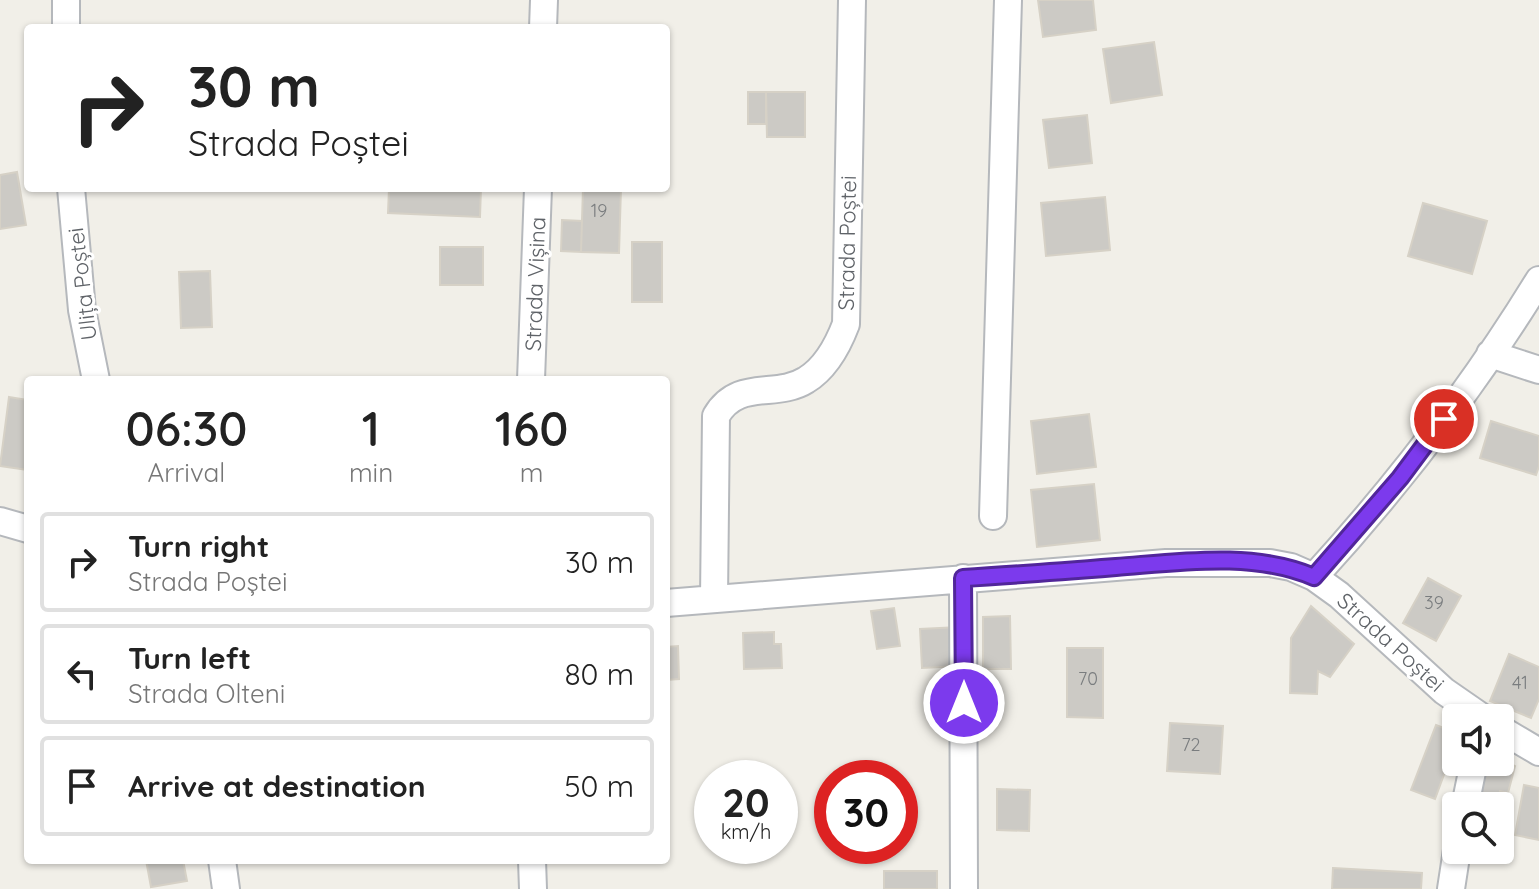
<!DOCTYPE html>
<html lang="en">
<head>
<meta charset="utf-8">
<style>
  :root { --surface:#fff; --page:#f2f2f2; --text:#222; --muted:#767676; --line:#e0e0e0 }
  body { margin:0; font-family:Quicksand,sans-serif; background:var(--page); color:var(--text); height:100vh; display:flex; flex-direction:column; font-size:30px; white-space:nowrap }
  * { box-sizing:border-box; margin:0 }
  p { font-size:26px; color:var(--muted) }
  .icon { flex:none; width:44px; height:44px; fill:none; stroke:currentColor; stroke-width:2; stroke-linecap:round; stroke-linejoin:round }
  .map { position:relative; flex:1; overflow:hidden }
  .details { position:absolute; left:24px; top:376px; width:646px; height:488px; display:flex; flex-direction:column; background:var(--surface); border-radius:8px; box-shadow:0 2px 6px #0004 }
  .details>* { flex:none }
  .hud { position:absolute; left:24px; top:24px; width:646px; height:168px; border-radius:8px; box-shadow:0 2px 6px #0004; background:#fff; color:var(--text); overflow:hidden }
  .fabs { position:absolute; left:1442px; top:704px; display:grid; gap:16px }
  .fabs a { display:grid; place-items:center; width:72px; height:72px; border-radius:8px; background:var(--surface); box-shadow:0 2px 6px #0004; font-size:40px }
  .speed { position:absolute; left:694px; top:760px; display:flex; gap:16px; font-size:40px; font-weight:700; text-align:center }
  .speed>* { display:grid; place-content:center; width:104px; height:104px; border-radius:50%; background:var(--surface); box-shadow:0 2px 6px #0004; line-height:1 }
  .speed small { font-size:20px; font-weight:400 }
  .speed .limit { border:12px solid #d22; background:#fff; color:#111 }
  .pin { position:absolute; display:grid; place-items:center; width:68px; height:68px; color:#fff; margin:-34px; border:4px solid #fff; border-radius:50%; box-shadow:0 2px 8px #0007 }
  .me { position:absolute; width:88px; margin:-44px; rotate:0deg; stroke-linejoin:round; filter:drop-shadow(0 0 6px #0008) }
  .turn { display:flex; align-items:center; gap:28px; height:168px; padding:0 32px; font-size:36px }
  .turn .icon { width:104px; height:104px; stroke-width:2.5 }
  .turn b { display:block; font-size:56px; line-height:68px }
  .eta { display:flex; justify-content:space-evenly; align-items:center; height:136px; text-align:center }
  .eta b { font-size:48px; font-weight:600; line-height:56px }
  ul { padding:0; list-style:none }
  li { display:flex; align-items:center; gap:24px; height:100px; margin:0 16px 12px; padding:0 16px; border:4px solid var(--line); border-radius:8px }
  li div { flex:1 }
  li b { display:block; font-size:30px }
  li em { font-style:normal }
  .map>svg:first-child { display:block }
  .building { fill:#cccac5; stroke:#d6d1c6; stroke-width:2 }
  .lines { fill:none; stroke-linecap:round; stroke-linejoin:round }
  .street-casing { stroke:#b5b8bc; stroke-width:30 }
  .street { stroke:#fff; stroke-width:26 }
  .route-casing { stroke:#51269a; stroke-width:20 }
  .route { stroke:#7c3aed; stroke-width:14 }
  .labels { text-anchor:middle; stroke-width:6; stroke-linejoin:round; paint-order:stroke }
  .number-label { font-size:18px; fill:#7a7d7f }
  .street-label { font-size:22px; fill:#5f6368; stroke:#fff }
</style>
</head>
<body>
<div class="map">
<svg width="1539" height="889" viewBox="0 0 1539 889">
  <rect width="100%" height="100%" fill="#f1efe8"/>
  <path class="building" d="M1038 0H1093L1096 30 1043 37Z
    M1154 42 1162 95 1111 103 1103 49Z
    M748 92H766V124H748Z
    M766 92H805V137H767Z
    M1087 115 1092 163 1049 168 1043 120Z
    M17 172 26 225 0 229V175Z
    M389 188H481L480 217 388 213Z
    M583 188H621L619 253 581 252Z
    M1105 197 1110 250 1046 256 1041 203Z
    M1423 203 1487 221 1472 274 1408 256Z
    M562 220 582 221 581 252 561 251Z
    M632 242H662V302H632Z
    M440 247H483V285H440Z
    M210 271 212 327 181 328 179 272Z
    M9 397 28 400V470L0 466Z
    M1089 414 1096 467 1037 474 1031 421Z
    M1491 421 1539 436V466L1536 475 1480 458Z
    M1094 484 1100 540 1037 547 1031 490Z
    M1428 578 1461 596 1436 641 1403 623Z
    M1311 606 1354 644 1330 677 1318 671 1317 694 1290 693 1291 638Z
    M894 608 900 646 877 649 871 611Z
    M1010 616 1011 669H983V617Z
    M959 627 961 666 922 668 920 629Z
    M774 632V644H781L782 668 744 669 743 633Z
    M678 646 679 679 666 680V647Z
    M1067 648H1103V718L1067 717Z
    M1509 654 1539 667V699L1531 718 1490 701Z
    M1170 723 1223 726 1220 774 1167 771Z
    M1436 725 1456 733V742L1435 799 1411 790Z
    M1500 759 1515 766 1508 793 1500 791 1498 806H1474L1482 762H1500Z
    M1524 785 1539 788V840L1515 835Z
    M997 789 1030 790 1029 831 997 830Z
    M146 860H183L187 881 151 887Z
    M1333 868 1422 873 1421 889H1332Z
    M884 871H937V889H884Z"/>
  <g class="lines">
    <g class="street-casing">
      <path id="street" d="M66 28V0
        M543 28 544 0
        M71 188 82 310 96 380
        M1490 354 1539 370
        M531 380 538 188
        M993 516 1008 0
        M0 521 28 529
        M1314 577C1398 485 1474 386 1539 280
        M963 578 964 889
        M714 599 716 416C738 378 776 399 806 380 826 368 838 345 846 324L852 0
        M666 603 1166 563H1270L1291 567 1314 577 1339 595 1444 691 1483 718
        M1500 729 1539 752
        M1465 806 1474 762
        M222 860 226 889
        M532 860 533 889
        M1451 889 1457 850"/>
    </g>
    <use href="#street" class="street"/>
  </g>
  <g class="lines">
    <g class="route-casing">
      <path id="route" d="M964 703 963 578C1014 575 1065 571 1116 567 1181 562 1253 551 1314 577L1400 478 1444 419"/>
    </g>
    <use href="#route" class="route"/>
  </g>
  <g class="labels">
    <g class="number-label">
      <text x="599" y="217">19</text>
      <text x="1434" y="609">39</text>
      <text x="1088" y="685">70</text>
      <text x="1520" y="689">41</text>
      <text x="1191" y="751">72</text>
    </g>
    <g class="street-label">
      <text transform="translate(847 243) rotate(-89)" y="8">Strada Poștei</text>
      <text transform="translate(82 284) rotate(-97)" y="8">Ulița Poștei</text>
      <text transform="translate(535 284) rotate(-88)" y="8">Strada Vișina</text>
      <text transform="translate(1391 642) rotate(42)" y="8">Strada Poștei</text>
    </g>
  </g>
</svg>
<div class="fabs">
<a><svg class="icon" aria-label="sound" viewBox="0 0 24 24"><path d="M4 9h4l5-4v14l-5-4H4zM17 9q2 3 0 6"/></svg></a>
<a><svg class="icon" aria-label="search" viewBox="0 0 24 24"><circle cx="10" cy="10" r="6"/><path d="M15 15l6 6"/></svg></a>
</div>
<div class="speed"><div>20<small>km/h</small></div><div class="limit">30</div></div>
<div class="pin" style="left:1444px;top:419px;background:#d93025"><svg class="icon" aria-label="arrive" viewBox="0 0 24 24"><path d="M6 21V4h12l-3 4 3 4H6"/></svg></div>
<svg class="me" style="left:964px;top:703px" viewBox="-20 -20 40 40"><circle r="17" fill="#7c3aed" stroke="#fff" stroke-width="3"/><path d="M0-11L8 9 0 5-8 9z" fill="#fff"/></svg>
<div class="hud">
<div class="turn"><svg class="icon" aria-label="right" viewBox="0 0 24 24"><path d="M7 20v-9h11M14 6l5 5-5 5"/></svg><div><b>30 m</b>Strada Poștei</div></div>
</div>
<section class="details">
<div class="eta">
<div><b>06:30</b><p>Arrival</p></div>
<div><b>1</b><p>min</p></div>
<div><b>160</b><p>m</p></div>
</div>
<ul>
<li><svg class="icon" aria-label="right" viewBox="0 0 24 24"><path d="M7 20v-9h11M14 6l5 5-5 5"/></svg><div><b>Turn right</b><p>Strada Poștei</p></div><em>30 m</em></li>
<li><svg class="icon" aria-label="left" viewBox="0 0 24 24"><path d="M17 20v-9H6M10 6l-5 5 5 5"/></svg><div><b>Turn left</b><p>Strada Olteni</p></div><em>80 m</em></li>
<li><svg class="icon" aria-label="arrive" viewBox="0 0 24 24"><path d="M6 21V4h12l-3 4 3 4H6"/></svg><div><b>Arrive at destination</b></div><em>50 m</em></li>
</ul>
</section>
</div>
</body>
</html>
